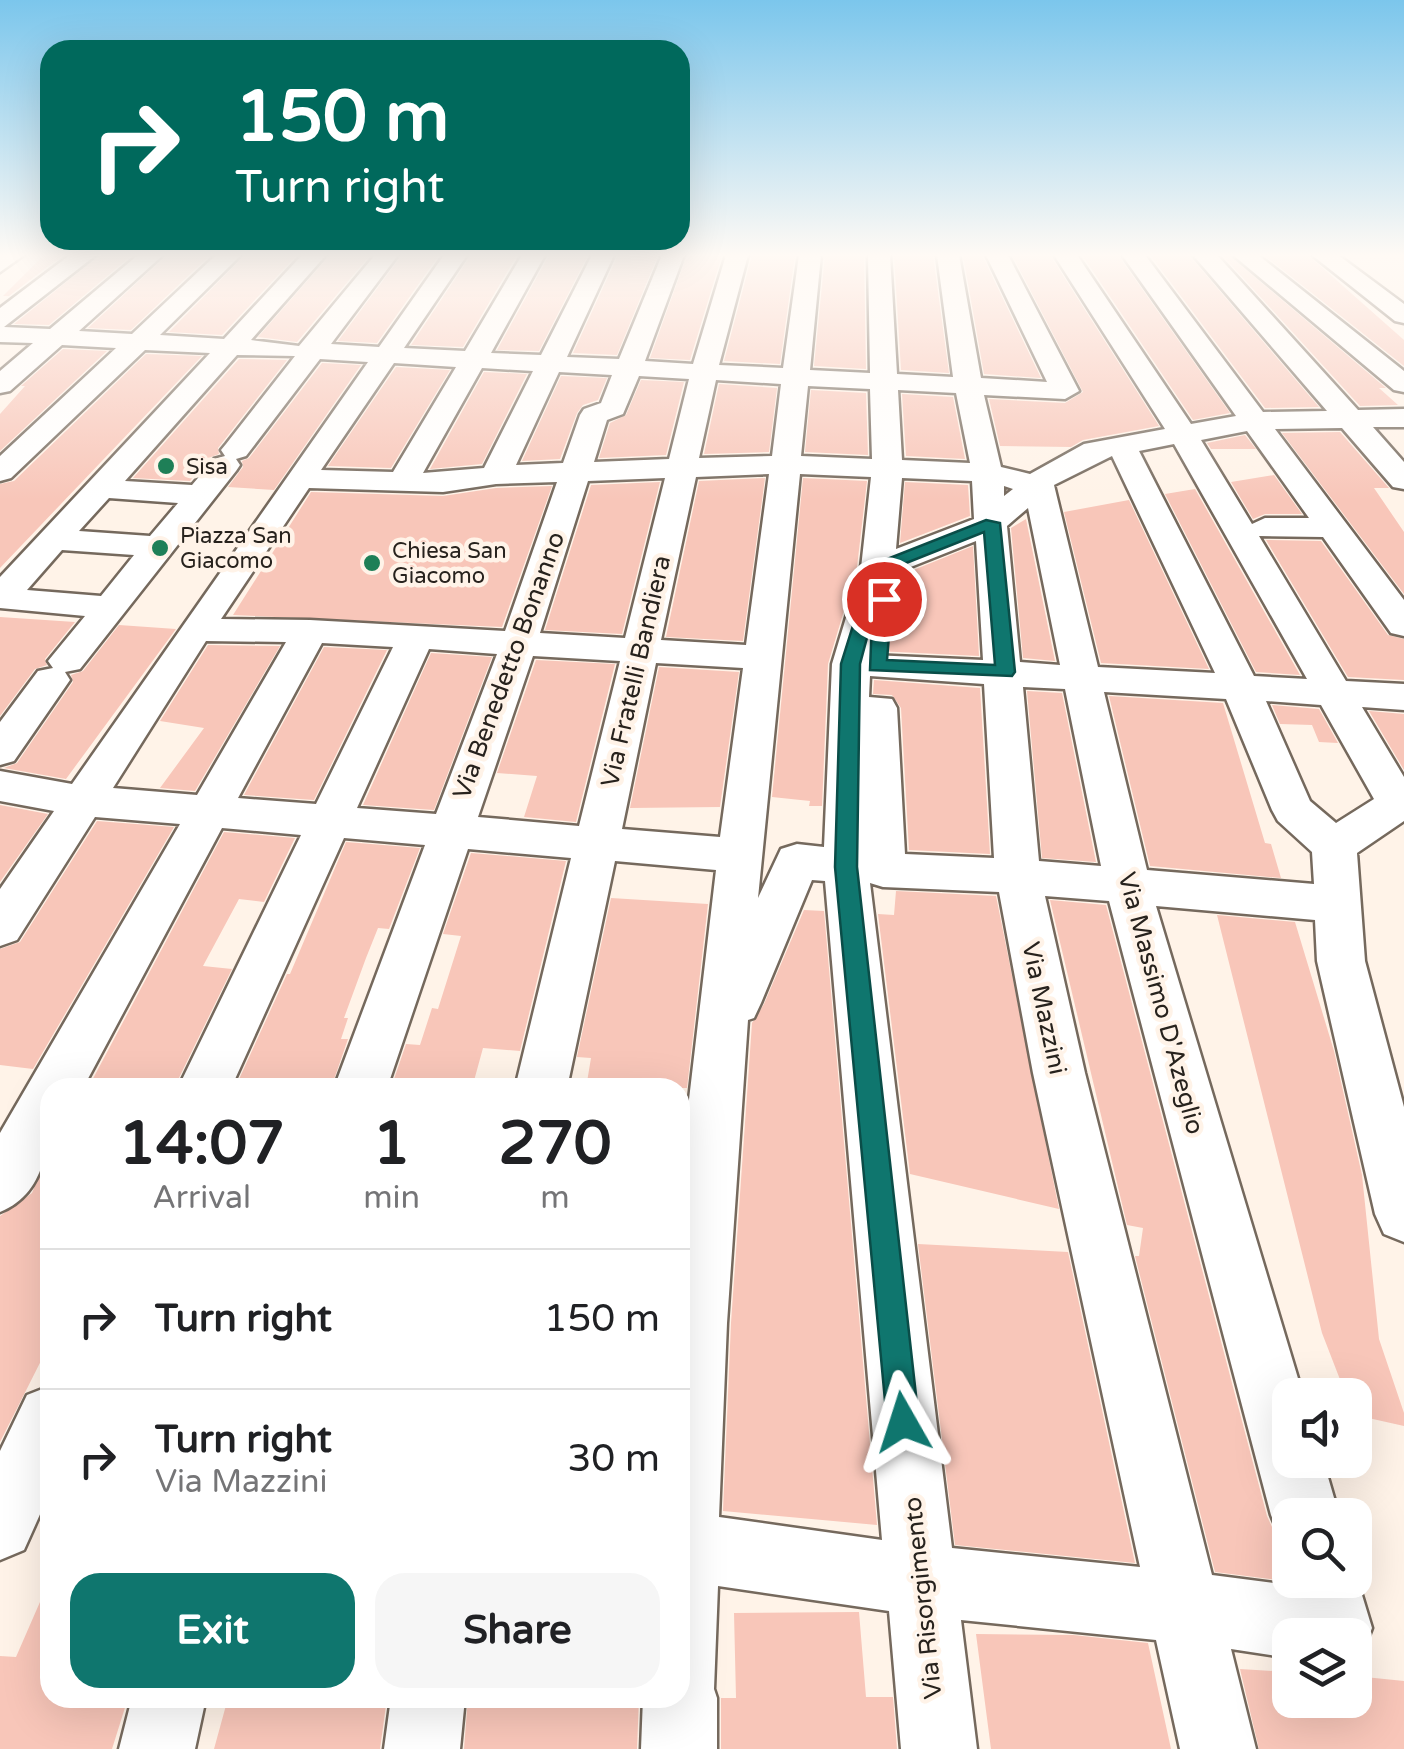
<!DOCTYPE html>
<html lang="en">
<head>
<meta charset="utf-8">
<style>
  :root { --surface:#fff; --page:#f6f6f6; --text:#202124; --muted:#757577; --line:#e0e0e0; --accent:#0f766e }
  body { margin:0; font-family:"Varela Round",sans-serif; background:var(--page); color:var(--text); height:100vh; display:flex; flex-direction:column; font-size:38px; white-space:nowrap }
  * { box-sizing:border-box; margin:0 }
  p { font-size:32px; color:var(--muted) }
  .icon { flex:none; width:55px; height:55px; fill:none; stroke:currentColor; stroke-width:2; stroke-linecap:round; stroke-linejoin:round }
  .map { position:relative; flex:1; overflow:hidden }
  .panel { position:absolute; left:40px; top:1078px; width:650px; height:630px; display:flex; flex-direction:column; background:var(--surface); border-radius:30px; box-shadow:0 10px 40px #0002 }
  .panel>* { flex:none }
  .top-card { position:absolute; left:40px; top:40px; width:650px; height:210px; border-radius:30px; box-shadow:0 10px 40px #0002; background:#00695c; color:#fff; overflow:hidden }
  .controls { position:absolute; left:1272px; top:1378px; display:grid; gap:20px }
  .controls a { display:grid; place-items:center; width:100px; height:100px; border-radius:20px; background:var(--surface); box-shadow:0 10px 40px #0002; font-size:50px }
  .pin { position:absolute; display:grid; place-items:center; width:85px; height:85px; color:#fff; margin:-42px; border:5px solid #fff; border-radius:50%; box-shadow:0 2px 10px #0007 }
  .me { position:absolute; width:110px; margin:-55px; rotate:354deg; stroke-linejoin:round; filter:drop-shadow(0 0 8px #0008) }
  .turn { display:flex; align-items:center; gap:35px; height:210px; padding:0 30px; font-size:45px }
  .turn .icon { width:130px; height:130px; stroke-width:2.5 }
  .turn b { display:block; font-size:70px; line-height:85px }
  .eta { display:flex; justify-content:space-evenly; align-items:center; height:170px; text-align:center }
  .eta b { font-size:60px; font-weight:700; line-height:70px }
  .button { display:flex; gap:20px; margin-top:auto; padding:20px 30px }
  .button a { flex:1; height:115px; border-radius:30px; background:var(--accent); color:#fff; font-size:40px; font-weight:700; line-height:115px; text-align:center }
  .button a+a { background:var(--page); color:var(--text) }
  ul { padding:0; list-style:none }
  li { display:flex; align-items:center; gap:30px; height:140px; padding:0 30px; border-top:2px solid var(--line) }
  li div { flex:1 }
  li b { display:block; font-size:38px }
  li em { font-style:normal }
  .map>svg:first-child { display:block }
  .building { fill:#f8c6b9 }
  .lines { fill:none; stroke-linecap:round; stroke-linejoin:round }
  .minor-casing { stroke:#75695d; stroke-width:5 }
  .minor { fill:#fff; fill-rule:evenodd }
  .route { fill:#0f766e; stroke:#0a4d48; stroke-width:2.5; fill-rule:evenodd }
  .poi-dot { fill:#1e7f57; stroke:#fff3e8; stroke-width:4 }
  .labels { text-anchor:middle; stroke-width:9; stroke-linejoin:round; paint-order:stroke }
  .far-poi-label { font-size:22px; fill:#27221d; stroke:#fff3e8; text-anchor:start }
  .street-label { font-size:25px; fill:#27221d; stroke:#fff3e8 }
</style>
</head>
<body>
<div class="map">
<svg width="1404" height="1749" viewBox="0 0 1404 1749">
  <rect width="100%" height="100%" fill="#fff3e8"/>
  <path class="building" d="M44 255H63L9 296H3Z
    M100 255H132L49 325 14 324Z
    M167 255H210L131 330 88 328Z
    M245 255H297L222 335 169 332Z
    M330 255H370L297 342 258 337Z
    M402 255H439L377 343 338 341Z
    M471 255H517L463 347 411 345Z
    M549 255 587 257 539 351 497 350Z
    M618 255H658L617 355 573 353Z
    M687 255H722L690 360 650 358Z
    M752 255H795L780 364 724 361Z
    M825 255H864L866 369 814 366Z
    M894 255H933L949 373 901 370Z
    M963 255H982L1041 378 984 374Z
    M1012 255H1050L1159 426 1083 440 1071 447 1000 446 989 399 1065 403 1083 392Z
    M1082 255H1118L1230 413 1193 420Z
    M1150 255H1189L1319 407 1265 408Z
    M1222 255H1229L1386 388H1379L1398 405 1360 406Z
    M1264 255H1308L1404 340V366Z
    M63 349 107 351 0 451V414L25 386H21Z
    M146 354 202 356 0 568V484L14 481Z
    M239 359 287 360 218 448 219 454 211 457 190 481 133 478Z
    M322 363 361 365 274 490 228 487 243 467 242 461 249 458Z
    M396 367 450 370 391 468 328 466Z
    M484 372 527 374 482 464 430 469Z
    M561 376 607 378 598 400 583 405 577 413 560 459 522 461Z
    M641 380 684 382 666 455 599 458 610 423 626 415Z
    M719 384 777 388 769 452 704 454Z
    M811 390 866 393 868 455 805 452Z
    M902 394 953 397 965 459 906 456Z
    M1340 432 1389 488H1374L1404 532V594L1282 433Z
    M1245 435 1256 449H1211L1207 443Z
    M1274 475 1302 514H1265L1253 519 1231 482Z
    M765 478 743 641 666 637 699 481Z
    M803 478 867 481 857 567 828 664 822 806H809L810 801 772 797Z
    M660 482 622 634 545 630 591 485Z
    M905 482 968 485 970 516 900 543Z
    M552 486 502 627 233 615 311 492 443 496 496 488Z
    M1195 489 1300 675 1256 672 1165 494Z
    M1129 500 1209 669 1101 663 1064 512Z
    M1026 519 1055 661 1023 658 1011 528Z
    M1266 540 1321 541 1388 635 1404 639V680L1348 677Z
    M973 546 979 656 877 651 896 577Z
    M0 617 75 622 45 659 47 665 35 669 0 716Z
    M119 625 176 629 66 779 4 768 17 763 73 682 71 675 83 671Z
    M208 645 280 646 195 791 160 788 204 728 160 721Z
    M324 647 387 650 314 800 244 795Z
    M431 653 492 657 434 810 363 805Z
    M536 660 615 664 576 822 524 817 537 776 497 773Z
    M659 667 739 672 720 807 630 808Z
    M874 680 980 688 990 854 909 850 901 708 892 695 873 694Z
    M1027 691 1062 693 1096 862 1042 858Z
    M1109 696 1223 703 1265 843 1271 844 1281 878 1150 866Z
    M1272 705 1319 709 1338 743 1319 742 1312 725 1280 724Z
    M1369 711 1404 714V770Z
    M0 805 48 814 0 882Z
    M97 821 174 827 33 1069 0 1065V949L20 942Z
    M224 832 295 838 264 902 239 899 203 966 232 969 174 1088H88Z
    M346 842 420 848 389 929 378 928 366 958 344 1018H348L341 1039H348L331 1088H235L287 974H290Z
    M471 853 566 861 520 1051 483 1048 472 1088H391L406 1044 420 1045 432 1008 438 1009 461 936 443 934Z
    M896 891 996 896 1059 1209 910 1174 878 914 894 915Z
    M611 898 708 904 687 1088H586L591 1058 577 1057Z
    M1050 900 1106 905 1267 1516 1278 1540 1290 1547V1571L1286 1581 1215 1572 1135 1256H1139L1143 1228 1127 1225Z
    M804 910 824 911 877 1525 723 1511 731 1323 752 1023 764 1004Z
    M1217 915 1295 922 1334 1051 1362 1175 1379 1339 1404 1413V1426L1355 1415V1395H1346L1322 1333Z
    M49 1152 50 1343 0 1442V1216L32 1193Z
    M918 1244 1068 1252 1135 1563 955 1545Z
    M50 1579V1698H128L112 1749H0V1656L16 1657Z
    M859 1612 866 1697H893L897 1749H721V1698H736L734 1613Z
    M976 1634 1073 1635 1148 1643 1171 1749H991Z
    M1240 1669 1290 1672V1700H1355V1676L1404 1681V1749H1259Z
    M228 1698H387L380 1749H214Z
    M468 1698H639L637 1749H464Z"/>
  <g class="lines">
    <g class="minor-casing">
      <path id="minor" d="M0 255H24L0 272Z
        M70 255H96L4 327 50 329 138 255H163L79 331 132 334 216 255H241L160 335 224 339 302 255H326L251 340 299 346 375 255H398L331 344 379 347 444 255H467L404 348 465 351 522 255H545L491 353 541 355 592 255H614L567 357 619 359 662 255H684L645 361 693 364 726 255H748L719 365 783 368 799 255H821L810 370 870 373 868 255H890L897 374 953 377 937 255H959L981 378 1047 382 986 255H1008L1079 391 1065 399 984 395 1001 467 1030 474 1084 444 1165 429 1054 255H1077L1191 424 1236 416 1122 255H1145L1263 412 1327 411 1193 255H1217L1358 410 1404 409V427H1373L1404 462V489L1393 487 1342 428 1275 429 1404 600V636L1391 633 1323 537 1259 536 1346 681 1404 684V710L1362 707 1404 777V821L1357 853 1365 961 1404 1107V1242L1384 1234 1375 1214 1317 961 1315 920 1156 906 1303 1395H1290V1460H1323L1339 1515H1290V1543L1281 1539 1271 1515 1109 901 1045 896 1085 1073 1212 1575 1289 1585 1290 1575V1580H1355V1572L1372 1628 1362 1654 1355 1656V1635H1290V1658L1231 1649 1256 1749H1180L1156 1640 961 1620 977 1749H901L889 1611 718 1586 714 1689 717 1698V1749H641L643 1698H680V1176L716 870 615 861 567 1088H515L571 858 468 849 387 1088H334L425 845 344 838 231 1088H178L301 835 222 828 83 1088H50C50 1134 50 1192 0 1212V1133L180 824 95 817 17 940 0 946V889L54 811 0 801V771L72 784 368 362 320 359 246 456 236 459 240 465 236 471 80 669 65 672 70 680 14 761 0 765V722L38 671 53 668 48 661 85 616 0 608V577L210 353 145 350 11 478 0 481V456L116 348 62 345 10 391 0 393V371L33 343 0 342V308ZM237 355 295 356 226 444 221 450 225 456 214 459 192 485 125 481ZM394 363 456 367 393 472 321 470ZM482 368 533 371 484 468 423 473ZM559 372 612 375 601 403 584 409 580 415 563 463 516 465ZM639 376 689 379 669 459 594 462 607 420 623 414ZM716 380 781 384 772 456 699 458ZM808 386 870 389 872 459 801 456ZM898 390 956 393 970 463 902 460ZM1247 431 1309 518H1265L1252 524 1201 440ZM1174 444 1307 679 1254 676 1139 451ZM1112 456 1215 673 1098 667 1054 485ZM769 474 746 645 661 640 696 477ZM800 474 871 477 861 568 832 664 824 847 797 844 781 849 758 898ZM665 478 625 638 540 633 588 481ZM902 478 972 481 974 519 896 549ZM557 482 505 631 310 620 221 619 309 488 443 492 496 484ZM1004 486 1013 489 1004 496ZM109 498 178 503 150 536 79 531ZM1028 508 1060 665 1020 662 1007 526ZM976 541 983 660 872 655 893 574ZM62 550 134 555 101 596 27 590ZM206 641 286 642 197 795 113 788ZM322 643 393 647 316 804 238 798ZM429 649 497 654 436 814 357 808ZM533 656 620 661 579 826 478 817ZM656 663 743 668 720 837 622 829ZM870 676 984 684 994 858 905 854 897 708 892 699 869 697ZM1023 687 1065 689 1101 866 1039 861ZM1104 692 1226 699 1272 810 1278 821 1312 852 1314 884 1147 870ZM1266 701 1321 705 1374 799 1336 823 1310 801ZM812 880 825 881 882 1540 719 1517 727 1323 748 1020 754 1018 761 1003ZM870 883 883 887 999 892 1033 1073 1140 1567 952 1548Z
        M1233 255H1258L1404 371V392L1394 390Z
        M1312 255H1338L1404 304V323L1395 321Z
        M50 1386V1492L24 1550 0 1560V1451L27 1395Z
        M132 1698H206L195 1749H119Z
        M391 1698H465L460 1749H384Z"/>
    </g>
    <use href="#minor" class="minor"/>
  </g>
  <linearGradient id="sky" x2="0" y2="1"><stop stop-color="#7bc6ec"/><stop offset="0.51" stop-color="#fffaf5"/><stop offset="1" stop-color="#fffaf5" stop-opacity="0"/></linearGradient>
  <rect width="1404" height="500" fill="url(#sky)"/>
  <path class="route" d="M986 520 1000 523 1015 672 1012 676 870 670 872 619 860 664 857 867 919 1422 915 1433 903 1438 891 1433 887 1422 835 867 841 664 872 565ZM984 532 995 665 887 660 892 599 879 595 886 571Z"/>
  <g class="poi-dot">
    <circle cx="166" cy="466" r="10"/>
    <circle cx="160" cy="548" r="10"/>
    <circle cx="372" cy="563" r="10"/>
  </g>
  <g class="labels">
    <g class="far-poi-label">
      <text x="186" y="474">Sisa</text>
      <text x="180" y="543">Piazza San<tspan x="180" dy="25">Giacomo</tspan></text>
      <text x="392" y="558">Chiesa San<tspan x="392" dy="25">Giacomo</tspan></text>
    </g>
    <g class="street-label">
      <text transform="translate(508 665) rotate(-70)" y="9">Via Benedetto Bonanno</text>
      <text transform="translate(635 671) rotate(-77)" y="9">Via Fratelli Bandiera</text>
      <text transform="translate(1162 1003) rotate(75)" y="9">Via Massimo D'Azeglio</text>
      <text transform="translate(1045 1008) rotate(78)" y="9">Via Mazzini</text>
      <text transform="translate(922 1598) rotate(-96)" y="9">Via Risorgimento</text>
    </g>
  </g>
</svg>
<div class="controls">
<a><svg class="icon" aria-label="sound" viewBox="0 0 24 24"><path d="M4 9h4l5-4v14l-5-4H4zM17 9q2 3 0 6"/></svg></a>
<a><svg class="icon" aria-label="search" viewBox="0 0 24 24"><circle cx="10" cy="10" r="6"/><path d="M15 15l6 6"/></svg></a>
<a><svg class="icon" aria-label="layers" viewBox="0 0 24 24"><path d="M12 4l9 5-9 5-9-5zM3 14l9 5 9-5"/></svg></a>
</div>
<div class="pin" style="left:884px;top:599px;background:#d93025"><svg class="icon" aria-label="arrive" viewBox="0 0 24 24"><path d="M6 21V4h12l-3 4 3 4H6"/></svg></div>
<svg class="me" style="left:903px;top:1422px" viewBox="-20 -20 40 40"><path d="M0-17L14 15 0 8-14 15z" fill="#0f766e" stroke="#fff" stroke-width="4"/></svg>
<div class="top-card">
<div class="turn"><svg class="icon" aria-label="right" viewBox="0 0 24 24"><path d="M7 20v-9h11M14 6l5 5-5 5"/></svg><div><b>150 m</b>Turn right</div></div>
</div>
<section class="panel">
<div class="eta">
<div><b>14:07</b><p>Arrival</p></div>
<div><b>1</b><p>min</p></div>
<div><b>270</b><p>m</p></div>
</div>
<ul>
<li><svg class="icon" aria-label="right" viewBox="0 0 24 24"><path d="M7 20v-9h11M14 6l5 5-5 5"/></svg><div><b>Turn right</b></div><em>150 m</em></li>
<li><svg class="icon" aria-label="right" viewBox="0 0 24 24"><path d="M7 20v-9h11M14 6l5 5-5 5"/></svg><div><b>Turn right</b><p>Via Mazzini</p></div><em>30 m</em></li>
</ul>
<div class="button"><a>Exit</a><a>Share</a></div>
</section>
</div>
</body>
</html>
